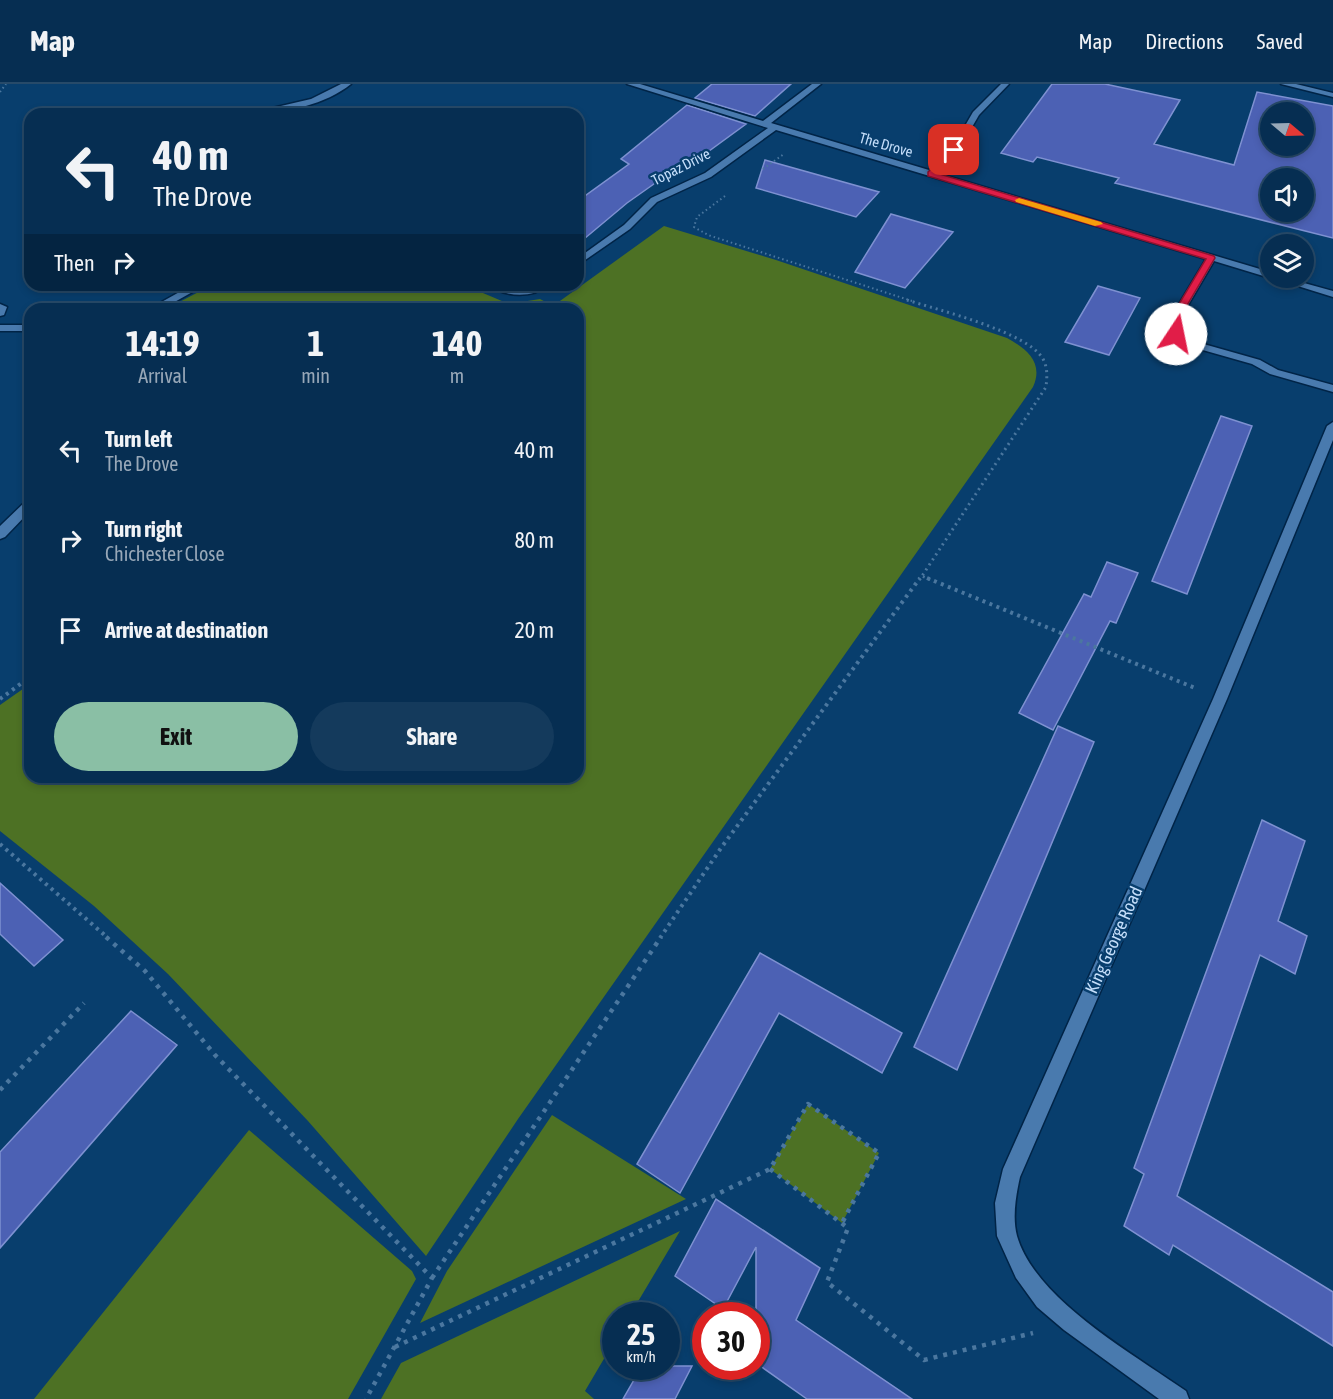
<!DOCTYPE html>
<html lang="en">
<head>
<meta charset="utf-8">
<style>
  :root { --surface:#062e52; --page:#143a5c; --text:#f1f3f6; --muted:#98a8b8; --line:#274a69; --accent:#8abfa5 }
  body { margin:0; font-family:"Asap Condensed",sans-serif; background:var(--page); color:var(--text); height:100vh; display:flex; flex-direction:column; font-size:22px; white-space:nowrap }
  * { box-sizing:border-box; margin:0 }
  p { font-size:20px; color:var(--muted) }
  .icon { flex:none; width:33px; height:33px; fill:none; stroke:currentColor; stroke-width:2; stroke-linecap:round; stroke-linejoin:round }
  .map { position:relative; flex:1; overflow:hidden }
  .panel { position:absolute; left:24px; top:219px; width:560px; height:480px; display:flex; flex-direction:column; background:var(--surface); border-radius:18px; box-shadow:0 3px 9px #0003,0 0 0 2px var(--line) }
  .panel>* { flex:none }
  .top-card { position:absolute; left:24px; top:24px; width:560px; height:183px; border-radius:18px; box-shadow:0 3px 9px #0003,0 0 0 2px var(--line); background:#062e52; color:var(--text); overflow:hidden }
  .needle { width:39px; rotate:109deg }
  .controls { position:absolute; left:1260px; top:18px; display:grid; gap:12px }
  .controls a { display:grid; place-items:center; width:54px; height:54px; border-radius:50%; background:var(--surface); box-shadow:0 3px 9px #0003,0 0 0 2px var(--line); font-size:30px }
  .speed { position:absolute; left:602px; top:1218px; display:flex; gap:12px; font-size:30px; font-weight:700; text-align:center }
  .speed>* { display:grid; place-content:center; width:78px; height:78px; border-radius:50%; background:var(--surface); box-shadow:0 3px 9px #0003,0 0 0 2px var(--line); line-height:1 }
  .speed small { font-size:15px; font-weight:400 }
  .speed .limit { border:9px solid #d22; background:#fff; color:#111 }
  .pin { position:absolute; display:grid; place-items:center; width:51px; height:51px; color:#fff; margin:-26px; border-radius:12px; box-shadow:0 3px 9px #0006 }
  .me { position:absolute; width:66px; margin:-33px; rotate:11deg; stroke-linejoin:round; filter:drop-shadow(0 0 4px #0008) }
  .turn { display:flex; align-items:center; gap:21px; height:126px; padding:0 30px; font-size:27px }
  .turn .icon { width:78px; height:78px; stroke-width:2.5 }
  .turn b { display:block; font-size:42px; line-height:51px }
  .then { display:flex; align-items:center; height:57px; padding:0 30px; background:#0003; gap:12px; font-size:22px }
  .eta { display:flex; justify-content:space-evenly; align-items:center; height:102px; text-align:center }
  .eta b { font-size:36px; font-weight:700; line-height:42px }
  .cta { display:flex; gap:12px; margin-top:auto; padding:12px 30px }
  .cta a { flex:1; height:69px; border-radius:36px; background:var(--accent); color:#111; font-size:24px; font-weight:700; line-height:69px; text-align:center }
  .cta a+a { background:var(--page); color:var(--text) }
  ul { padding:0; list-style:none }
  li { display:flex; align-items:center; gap:18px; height:90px; padding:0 30px }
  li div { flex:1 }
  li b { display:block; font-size:22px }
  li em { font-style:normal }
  header { display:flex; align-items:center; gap:36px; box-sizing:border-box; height:84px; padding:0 30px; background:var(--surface); border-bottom:2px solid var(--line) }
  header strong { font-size:28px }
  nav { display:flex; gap:33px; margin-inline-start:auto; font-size:21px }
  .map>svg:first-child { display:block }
  .green { fill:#4d7124 }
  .building { fill:#4c61b4; stroke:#7e91d1; stroke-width:1.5; fill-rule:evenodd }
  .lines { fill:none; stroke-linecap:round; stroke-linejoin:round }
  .minor-casing { stroke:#002447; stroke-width:3 }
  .path-far3 { stroke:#4b779f; stroke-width:2; stroke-dasharray:1.5 3; stroke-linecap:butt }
  .path-far2 { stroke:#4b779f; stroke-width:3; stroke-dasharray:2 4; stroke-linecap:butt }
  .path-far1 { stroke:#4b779f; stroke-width:4; stroke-dasharray:3 4.5; stroke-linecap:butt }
  .path { stroke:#4b779f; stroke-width:4.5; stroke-dasharray:4 6; stroke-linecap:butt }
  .minor { fill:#497aae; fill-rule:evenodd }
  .route { fill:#e11d48; stroke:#92132f; stroke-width:1.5 }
  .slow { fill:#f59e0b }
  .labels { text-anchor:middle; stroke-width:5; stroke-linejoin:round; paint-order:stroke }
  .far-street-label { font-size:15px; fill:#c4defa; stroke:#083e6d }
  .street-label { font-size:18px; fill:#c4defa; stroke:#083e6d }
</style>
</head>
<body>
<header>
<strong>Map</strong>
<nav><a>Map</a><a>Directions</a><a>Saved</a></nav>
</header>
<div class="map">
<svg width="1333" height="1315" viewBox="0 0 1333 1315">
  <rect width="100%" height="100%" fill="#083e6d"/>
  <path class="green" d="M664 142 776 176 1007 254C1027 265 1044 279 1033 303L518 1035 426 1172 308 1037 168 890 94 822 0 747V621L30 600V693H578V225H166L212 201H464L509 220 540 215 553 222Z
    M808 1020 879 1069 842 1139 770 1085Z
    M552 1031 686 1115 420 1239 447 1187Z
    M249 1046 412 1187 416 1195 348 1315H34Z
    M680 1147 630 1231 615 1232V1256L585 1307 594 1315H381L401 1279Z"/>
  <path class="building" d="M712 0H791L755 32 695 14Z
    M1052 0H1105L1180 16 1154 60 1234 81 1257 8 1333 22V154L1115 99 1119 94 1037 73 1033 78 1001 69ZM1270 28H1304V62H1270ZM1270 94H1304V128H1270Z
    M687 21 746 40 668 97 661 95 627 119 578 160V117L629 80 621 75Z
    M765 76 879 108 856 133 756 104Z
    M891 130 953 148 905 204 855 188Z
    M1098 202 1140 214 1109 271 1065 258Z
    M1221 332 1252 342 1187 510 1152 497Z
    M1107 478 1138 489 1116 539 1110 537 1053 646 1019 629 1084 510 1091 513Z
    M1058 642 1094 658 957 986 914 963Z
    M1262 736 1305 757 1278 837 1307 852 1295 890 1260 871 1177 1112 1333 1208V1262L1173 1161 1169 1171 1124 1142 1144 1090 1134 1084Z
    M0 799 63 856 34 882 0 850Z
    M760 869 902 949 882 989 779 929 680 1109 637 1080Z
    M131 927 177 961 0 1164V1068Z
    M716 1115 820 1184 796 1236 912 1315H807L756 1279V1163L723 1225 675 1192Z
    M642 1282H692L675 1315H623Z"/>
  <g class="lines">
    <g class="minor-casing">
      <path id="minor" d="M341 0H351C324 22 280 30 247 30L311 15Z
        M627 0H640L763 37 812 0H821L771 39 929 86 951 66 973 28 1001 0H1009L979 31 957 69 937 89 1270 188 1272 194H1270L1214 177 1177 240 1181 248 1193 257 1260 276 1278 286 1333 301V308L1270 290 1252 280 1185 261 1172 252 1167 240 1206 175 776 46 711 93 657 118 630 145 578 181V174L624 141 651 114 705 89 768 44Z
        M1281 0H1296L1333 9V13Z
        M1272 194H1286L1333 207V213Z
        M192 201H205L162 225H149Z
        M489 201 519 205 548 201C533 215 504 213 489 201Z
        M0 220 7 223 4 231 0 232Z
        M0 241H30V247H0Z
        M1333 338V356L1227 615 1020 1093C1016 1111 1012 1133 1017 1152 1035 1215 1133 1270 1186 1307L1189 1315H1159L1064 1246 1037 1223 1016 1194 997 1152 995 1119 1003 1085 1213 615 1327 342Z
        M30 416V427L5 453 0 455V442L26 417Z"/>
    </g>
    <path class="path-far3" d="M0 8 6 0
      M763 85 784 70
      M725 112 697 133 694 143 708 151 912 217"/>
    <path class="path-far2" d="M907 216C938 226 1028 248 1043 275 1048 284 1047 294 1046 303L922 492
      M919 496 922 492 931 496"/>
    <path class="path-far1" d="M927 494 1195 604
      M0 615 30 593
      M0 760 108 854
      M660 854 721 764 920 494"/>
    <path class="path" d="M106 853 145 887 215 971 432 1194 366 1315
      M0 1006 84 919
      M770 1085 848 1144 827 1198 924 1276 1033 1249
      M432 1194 661 853
      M395 1263 770 1085 808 1020 879 1069 842 1139"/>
    <use href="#minor" class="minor"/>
  </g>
  <path class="route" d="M951 65 958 66 936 89 1214 172 1215 174 1176 240 1181 250 1179 252H1173L1167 240 1206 175 928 92V88Z"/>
  <path class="slow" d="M1019 114 1101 138 1103 140 1095 142 1016 118 1015 116Z"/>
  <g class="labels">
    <g class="far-street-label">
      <text transform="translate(886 61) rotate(16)" y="5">The Drove</text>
      <text transform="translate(681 83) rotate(-27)" y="5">Topaz Drive</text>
    </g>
    <g class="street-label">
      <text transform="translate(1114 856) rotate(-66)" y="6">King George Road</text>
    </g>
  </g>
</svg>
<div class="controls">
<a><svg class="needle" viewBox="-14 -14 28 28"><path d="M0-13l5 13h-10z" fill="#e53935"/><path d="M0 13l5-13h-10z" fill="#98a8b8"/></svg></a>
<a><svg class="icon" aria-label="sound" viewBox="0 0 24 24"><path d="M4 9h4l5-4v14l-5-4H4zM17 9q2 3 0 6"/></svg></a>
<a><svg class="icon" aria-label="layers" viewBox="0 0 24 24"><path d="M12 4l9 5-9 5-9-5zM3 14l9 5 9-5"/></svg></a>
</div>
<div class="speed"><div>25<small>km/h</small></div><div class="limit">30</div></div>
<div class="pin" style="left:954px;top:66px;background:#d93025"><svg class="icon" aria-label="arrive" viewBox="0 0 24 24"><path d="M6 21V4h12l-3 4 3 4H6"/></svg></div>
<svg class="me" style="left:1176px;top:250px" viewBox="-20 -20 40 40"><circle r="19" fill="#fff"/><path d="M0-13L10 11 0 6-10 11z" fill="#e11d48"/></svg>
<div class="top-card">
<div class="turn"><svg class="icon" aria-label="left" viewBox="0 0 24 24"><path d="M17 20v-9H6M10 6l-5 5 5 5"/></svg><div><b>40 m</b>The Drove</div></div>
<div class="then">Then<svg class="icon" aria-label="right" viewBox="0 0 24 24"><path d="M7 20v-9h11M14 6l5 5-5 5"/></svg></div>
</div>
<section class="panel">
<div class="eta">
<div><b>14:19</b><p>Arrival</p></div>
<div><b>1</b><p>min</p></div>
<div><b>140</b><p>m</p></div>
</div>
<ul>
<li><svg class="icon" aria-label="left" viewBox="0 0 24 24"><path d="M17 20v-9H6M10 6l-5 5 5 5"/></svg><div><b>Turn left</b><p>The Drove</p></div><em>40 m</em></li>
<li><svg class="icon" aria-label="right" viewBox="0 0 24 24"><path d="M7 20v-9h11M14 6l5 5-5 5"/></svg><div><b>Turn right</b><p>Chichester Close</p></div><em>80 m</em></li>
<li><svg class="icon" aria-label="arrive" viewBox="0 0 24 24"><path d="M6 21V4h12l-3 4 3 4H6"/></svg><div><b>Arrive at destination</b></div><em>20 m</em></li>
</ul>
<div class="cta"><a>Exit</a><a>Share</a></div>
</section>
</div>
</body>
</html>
